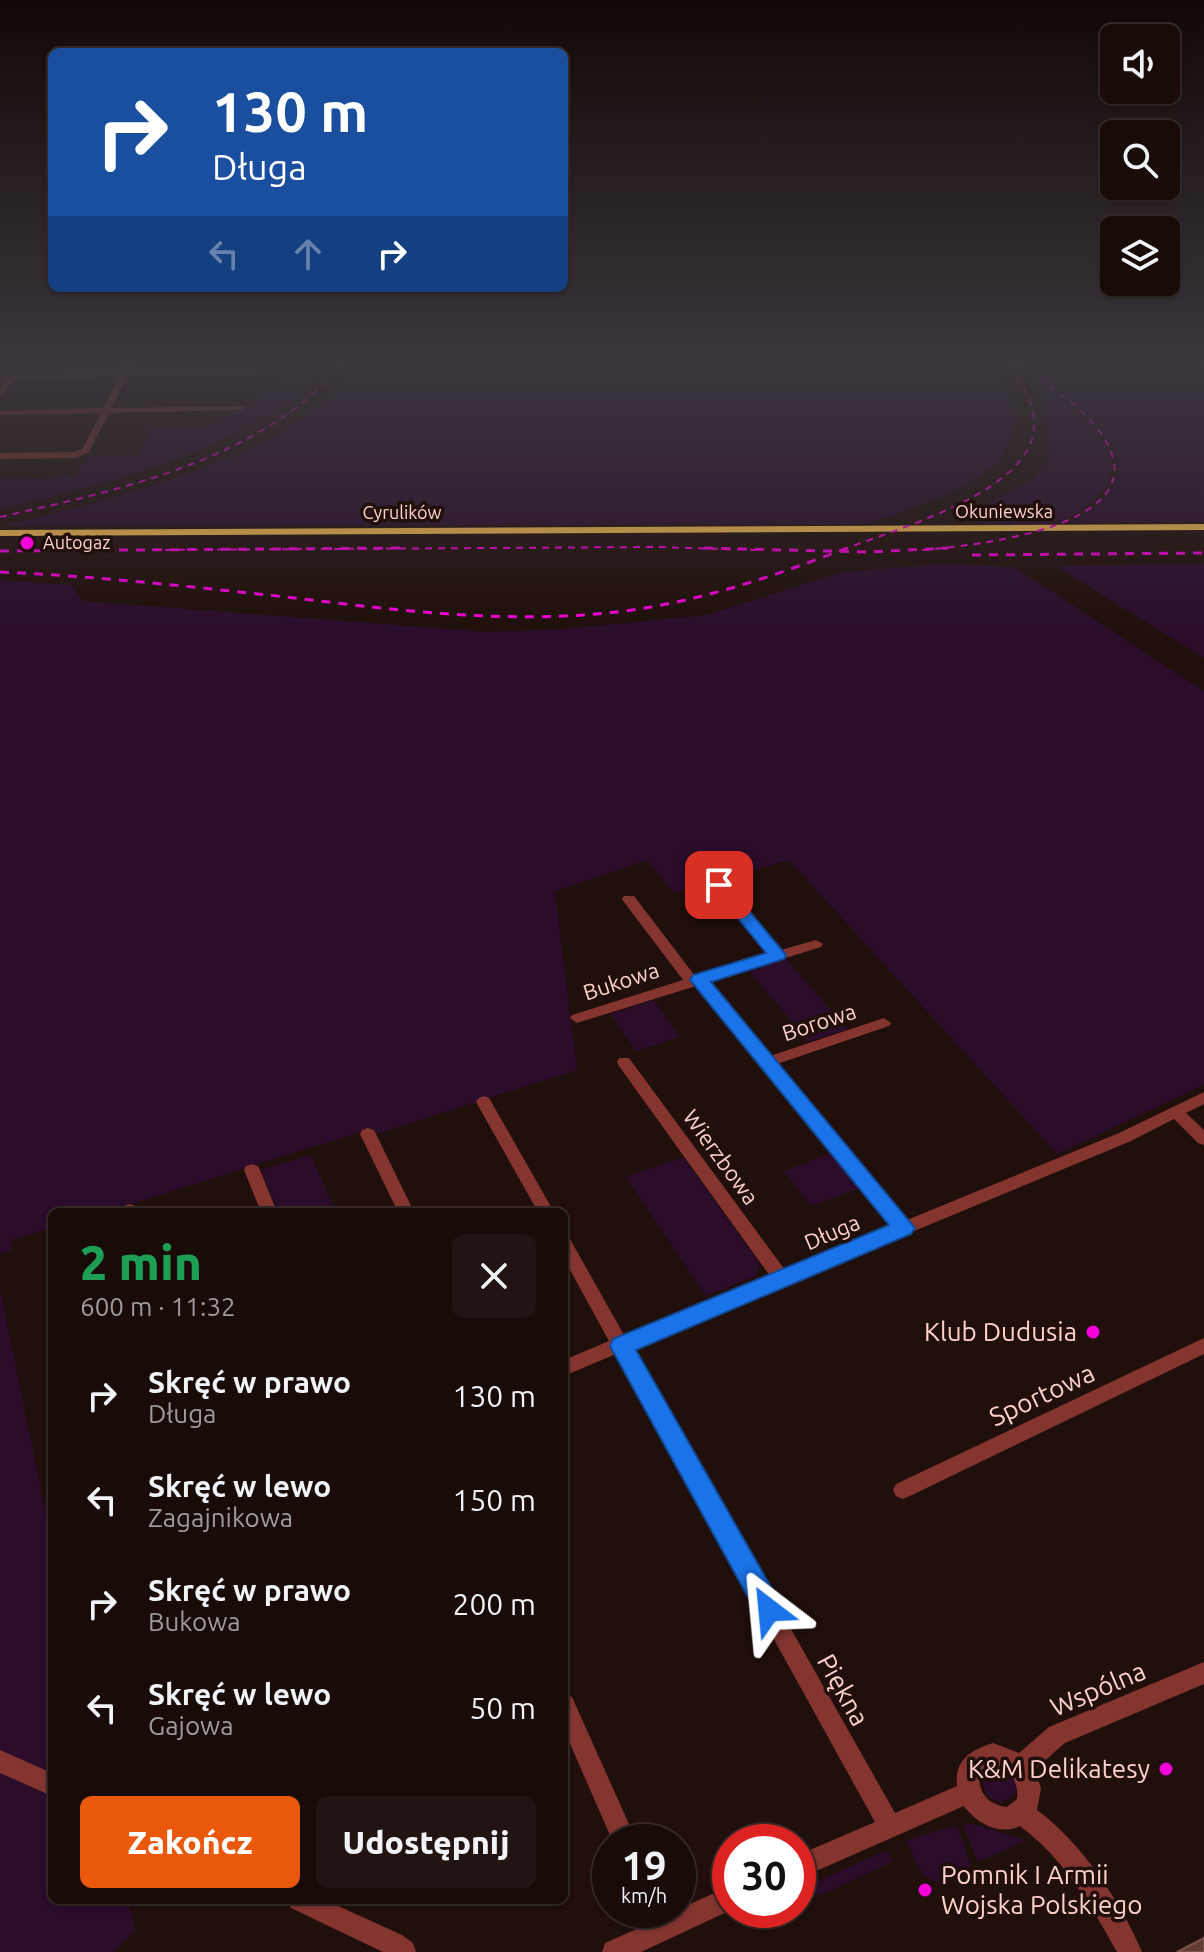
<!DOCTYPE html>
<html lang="pl">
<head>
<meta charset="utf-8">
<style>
  :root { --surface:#180b08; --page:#211412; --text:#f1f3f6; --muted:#9f9b9c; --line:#362b29; --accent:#ea580c }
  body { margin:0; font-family:Ubuntu,sans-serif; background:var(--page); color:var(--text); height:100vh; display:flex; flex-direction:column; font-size:30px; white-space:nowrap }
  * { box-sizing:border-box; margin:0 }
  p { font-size:26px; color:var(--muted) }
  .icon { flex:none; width:44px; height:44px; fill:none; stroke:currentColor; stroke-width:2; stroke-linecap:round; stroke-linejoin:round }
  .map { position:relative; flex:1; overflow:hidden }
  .panel { position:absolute; left:48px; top:1208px; width:520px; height:696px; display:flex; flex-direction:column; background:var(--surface); border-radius:12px; box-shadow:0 2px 6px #0004,0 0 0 2px var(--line) }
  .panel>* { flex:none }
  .hud { position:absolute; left:48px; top:48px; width:520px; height:244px; border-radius:12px; box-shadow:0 2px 6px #0004,0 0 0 2px var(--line); background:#1a4fa0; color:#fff; overflow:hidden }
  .fabs { position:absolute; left:1100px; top:24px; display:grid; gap:16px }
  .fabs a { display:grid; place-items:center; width:80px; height:80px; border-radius:12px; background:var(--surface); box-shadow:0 2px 6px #0004,0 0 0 2px var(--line); font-size:40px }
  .speed { position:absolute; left:592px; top:1824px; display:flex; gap:16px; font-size:40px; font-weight:700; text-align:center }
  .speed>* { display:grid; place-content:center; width:104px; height:104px; border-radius:50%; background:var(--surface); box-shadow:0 2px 6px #0004,0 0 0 2px var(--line); line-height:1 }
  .speed small { font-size:20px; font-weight:400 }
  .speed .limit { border:12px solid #d22; background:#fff; color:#111 }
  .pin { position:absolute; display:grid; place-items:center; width:68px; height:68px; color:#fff; margin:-34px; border-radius:16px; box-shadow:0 4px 12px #0006 }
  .me { position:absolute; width:88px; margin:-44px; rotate:331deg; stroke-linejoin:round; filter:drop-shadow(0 0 6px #0008) }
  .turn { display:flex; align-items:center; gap:28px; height:168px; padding:0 32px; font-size:36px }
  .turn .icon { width:104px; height:104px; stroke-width:2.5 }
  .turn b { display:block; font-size:56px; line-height:68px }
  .lanes { display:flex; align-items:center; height:76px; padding:0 32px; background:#0003; justify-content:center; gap:40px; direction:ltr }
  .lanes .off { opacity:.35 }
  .round { display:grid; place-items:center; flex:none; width:84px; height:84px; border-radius:12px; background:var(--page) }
  .summary { display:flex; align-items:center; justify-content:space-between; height:136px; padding:0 32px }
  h1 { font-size:48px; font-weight:800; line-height:60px; color:#1e9e55 }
  .action { display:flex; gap:16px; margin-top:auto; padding:16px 32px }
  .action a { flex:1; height:92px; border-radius:12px; background:var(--accent); color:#fff; font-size:32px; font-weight:800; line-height:92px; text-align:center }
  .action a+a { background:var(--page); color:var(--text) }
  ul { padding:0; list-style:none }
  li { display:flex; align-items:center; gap:24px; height:104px; padding:0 32px }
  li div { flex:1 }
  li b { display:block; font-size:30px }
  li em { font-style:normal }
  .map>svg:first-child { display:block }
  .green { fill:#2b0d2b }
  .building { fill:#633d34; stroke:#7b544b; stroke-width:2 }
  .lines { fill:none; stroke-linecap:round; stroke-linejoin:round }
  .minor { fill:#843530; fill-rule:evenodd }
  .major { fill:#ffc151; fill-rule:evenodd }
  .rail-far1 { stroke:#f500d8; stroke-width:2; stroke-dasharray:7 6; stroke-linecap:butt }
  .rail { stroke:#f500d8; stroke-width:3; stroke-dasharray:9 8; stroke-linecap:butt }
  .route { fill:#1a73e8; stroke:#114b97; stroke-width:2 }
  .poi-dot { fill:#f500d8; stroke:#200f0a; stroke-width:3 }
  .labels { text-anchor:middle; stroke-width:7; stroke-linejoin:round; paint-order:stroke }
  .far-street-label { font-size:18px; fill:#ffd1ca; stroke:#200f0a }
  .far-poi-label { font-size:18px; fill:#ffd1ca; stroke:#200f0a; text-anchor:start }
  .street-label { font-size:22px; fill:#ffd1ca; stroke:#200f0a }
  .near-poi-label { font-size:26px; fill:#ffd1ca; stroke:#200f0a; text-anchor:end }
  .near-street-label { font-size:26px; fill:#ffd1ca; stroke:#200f0a }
</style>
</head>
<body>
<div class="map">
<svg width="1204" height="1952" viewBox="0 0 1204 1952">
  <rect width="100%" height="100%" fill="#200f0a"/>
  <path class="green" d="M0 361H130L124 372 9 374 0 388Z
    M193 361H329C277 444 91 487 0 510V479L75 477 89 456 139 455 151 427 208 428 274 389 297 369 189 370Z
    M361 361H983C1004 372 1009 397 1016 418 1011 431 1008 448 1000 459 979 488 901 512 867 524L2 526C103 502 304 456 361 361Z
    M1022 361H1204V522L1069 523C1180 465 1074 410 1022 361Z
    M1033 377C1057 397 1090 417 1106 444 1127 478 1085 516 1053 523 1030 528 1002 524 979 524L974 512 1035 477 1050 457 1046 401 1030 379Z
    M941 564 1014 567 1204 691V1085L1057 1154 789 860 674 893 647 860 555 891 577 1070 376 1134V1130L370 1129 105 1212H52V1228L11 1240 12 1250 0 1254V580L72 585 83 601 487 632 565 629 706 615 843 572Z
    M1204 564V658L1056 566Z
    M786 959 848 1029 809 1042 749 971Z
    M654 1000 680 1037 636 1051 610 1014Z
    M835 1152 863 1187 811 1206 784 1171Z
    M311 1155 336 1212H278L261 1170Z
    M683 1157 760 1264 756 1276 706 1296 626 1177Z
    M0 1289 52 1543V1900H128L135 1930 114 1952H0Z
    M983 1784a17 17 0 1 1 34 0a17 17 0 1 1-34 0Z
    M965 1824H974L1026 1840 981 1861 977 1859 963 1827Z
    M954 1826 958 1828 971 1865 945 1884C919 1880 916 1862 907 1840Z
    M887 1850 893 1861 822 1895 808 1892 805 1887Z"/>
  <path class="building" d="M1204 1938V1952H1177Z"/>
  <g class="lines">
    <path class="minor" d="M128 361H136L130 371 258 369 262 371 258 373 128 376 111 408 241 406 245 408 241 410 109 413 88 453 74 458 0 459V453L73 452 82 449 101 413 0 415V411L103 408 120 376 14 379 3 396H0V388L8 375 123 372Z
      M719 881 724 882 781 950 816 940 823 944 821 947 708 982 770 1056 884 1018 891 1023 889 1026 777 1064 907 1220 1119 1133 1204 1092V1104L1186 1113 1204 1130V1145L1198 1143 1174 1119 1131 1141 632 1348 895 1813 957 1786C954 1760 971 1750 993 1743L1019 1753 1049 1727 1204 1662V1684L1065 1743 1034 1770 1041 1788 1037 1810C1081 1842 1121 1902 1142 1952H1117C1091 1905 1063 1858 1020 1826 999 1836 976 1823 964 1806L798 1879V1855L875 1822 616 1354 564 1376V1360L609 1341 564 1259V1237L570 1239 624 1335 770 1276 619 1066 617 1062 619 1058H629L785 1270 892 1226 696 986 577 1023 570 1018 572 1015 683 980 624 902 622 899 624 896H634L695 976 769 954 712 885ZM993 1765C1010 1770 1019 1781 1017 1799L1007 1807C988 1805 977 1792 980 1773L985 1767Z
      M484 1096 489 1098 554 1212H538L476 1102 479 1098Z
      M368 1128 374 1130 376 1134 414 1212H398L360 1134 362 1130Z
      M252 1164 258 1166 260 1170 277 1212H261L244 1170 246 1166Z
      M130 1204 136 1206 139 1212H123L124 1206Z
      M1204 1338V1354L910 1496 903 1499 896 1496 893 1490 896 1484Z
      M564 1694 572 1697 637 1842H613L564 1730Z
      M0 1750 52 1773V1796L0 1773Z
      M730 1886 731 1910 641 1952H602L605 1943 648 1924 642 1910H666L668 1914Z
      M287 1900H325L402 1935 413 1943 416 1952H383L291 1908Z"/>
    <path class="major" d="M1204 524V530L0 536V530Z"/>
    <path class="rail-far1" d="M0 517C106 493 230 467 314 393 325 384 334 372 343 361
      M152 550 657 547 761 550
      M842 550C893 530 1021 495 1033 435 1039 407 1021 383 1007 361
      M922 550C969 546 1151 529 1108 445 1090 410 1048 387 1019 361"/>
    <path class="rail" d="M704 548 868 552 948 548
      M0 551 406 548
      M972 555 1204 553
      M0 572C93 576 185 586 277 596 396 610 519 627 639 609 710 598 780 574 847 548"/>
  </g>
  <linearGradient id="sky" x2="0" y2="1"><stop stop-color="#120806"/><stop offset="0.57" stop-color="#3c373e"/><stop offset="1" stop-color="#3c373e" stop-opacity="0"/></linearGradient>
  <rect width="1204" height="634" fill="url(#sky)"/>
  <path class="route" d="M719 880 725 882 786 955 784 959 711 982 915 1228 911 1234 636 1350 779 1601 783 1610 779 1619 769 1623 760 1619 610 1346 613 1339 889 1225 690 980 693 975 766 953 711 885Z"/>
  <g class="poi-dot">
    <circle cx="27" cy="543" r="8"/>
    <circle cx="1093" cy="1332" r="8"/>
    <circle cx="1166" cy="1769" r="8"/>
    <circle cx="925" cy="1890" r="8"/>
  </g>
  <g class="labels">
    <g class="far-street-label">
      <text x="1004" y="518">Okuniewska</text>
      <text x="402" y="519">Cyrulików</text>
    </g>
    <g class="far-poi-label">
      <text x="43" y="549">Autogaz</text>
    </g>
    <g class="street-label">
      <text transform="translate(621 981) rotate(-18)" y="8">Bukowa</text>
      <text transform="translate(819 1022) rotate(-18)" y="8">Borowa</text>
      <text transform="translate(721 1157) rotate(54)" y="8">Wierzbowa</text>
      <text transform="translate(832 1232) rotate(-23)" y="8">Długa</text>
    </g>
    <g class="near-poi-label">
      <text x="1077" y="1341">Klub Dudusia</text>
      <text x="1150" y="1778">K&amp;M Delikatesy</text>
      <text x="941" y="1884" text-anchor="start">Pomnik I Armii<tspan x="941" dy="30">Wojska Polskiego</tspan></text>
    </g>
    <g class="near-street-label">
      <text transform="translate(1042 1395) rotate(-25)" y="9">Sportowa</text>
      <text transform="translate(1098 1689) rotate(-23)" y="9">Wspólna</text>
      <text transform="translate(843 1690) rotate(61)" y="9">Piękna</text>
    </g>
  </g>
</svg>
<div class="fabs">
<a><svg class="icon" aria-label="sound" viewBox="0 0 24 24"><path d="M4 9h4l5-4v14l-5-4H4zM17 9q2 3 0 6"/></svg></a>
<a><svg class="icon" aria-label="search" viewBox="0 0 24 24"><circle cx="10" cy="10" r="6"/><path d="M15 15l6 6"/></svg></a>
<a><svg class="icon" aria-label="layers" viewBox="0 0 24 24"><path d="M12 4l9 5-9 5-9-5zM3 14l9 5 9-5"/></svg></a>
</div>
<div class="speed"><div>19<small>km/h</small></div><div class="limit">30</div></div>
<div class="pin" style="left:719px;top:885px;background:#d93025"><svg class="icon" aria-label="arrive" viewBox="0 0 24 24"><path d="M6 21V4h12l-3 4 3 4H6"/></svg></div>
<svg class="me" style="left:769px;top:1610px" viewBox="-20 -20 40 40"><path d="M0-17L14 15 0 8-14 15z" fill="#1a73e8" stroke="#fff" stroke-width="4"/></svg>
<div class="hud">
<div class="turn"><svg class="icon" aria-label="right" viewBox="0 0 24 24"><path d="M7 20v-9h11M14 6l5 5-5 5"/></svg><div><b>130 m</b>Długa</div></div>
<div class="lanes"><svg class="icon off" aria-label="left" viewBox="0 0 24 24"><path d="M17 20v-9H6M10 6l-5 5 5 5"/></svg><svg class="icon off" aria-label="ahead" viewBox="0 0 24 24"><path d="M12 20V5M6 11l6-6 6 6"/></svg><svg class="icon" aria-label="right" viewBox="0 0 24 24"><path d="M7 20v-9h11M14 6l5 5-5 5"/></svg></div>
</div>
<section class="panel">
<div class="summary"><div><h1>2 min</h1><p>600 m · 11:32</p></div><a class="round"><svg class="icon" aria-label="close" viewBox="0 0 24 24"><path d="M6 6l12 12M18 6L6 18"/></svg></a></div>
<ul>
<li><svg class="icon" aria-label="right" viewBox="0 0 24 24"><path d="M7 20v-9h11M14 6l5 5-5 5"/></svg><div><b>Skręć w prawo</b><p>Długa</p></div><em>130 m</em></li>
<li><svg class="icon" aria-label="left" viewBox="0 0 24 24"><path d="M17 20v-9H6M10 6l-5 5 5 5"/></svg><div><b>Skręć w lewo</b><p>Zagajnikowa</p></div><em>150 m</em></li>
<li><svg class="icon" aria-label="right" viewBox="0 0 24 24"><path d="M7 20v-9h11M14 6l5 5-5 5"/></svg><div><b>Skręć w prawo</b><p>Bukowa</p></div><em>200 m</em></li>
<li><svg class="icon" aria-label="left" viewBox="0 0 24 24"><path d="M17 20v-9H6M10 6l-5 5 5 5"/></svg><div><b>Skręć w lewo</b><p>Gajowa</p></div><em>50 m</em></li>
</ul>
<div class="action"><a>Zakończ</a><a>Udostępnij</a></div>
</section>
</div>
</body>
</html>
